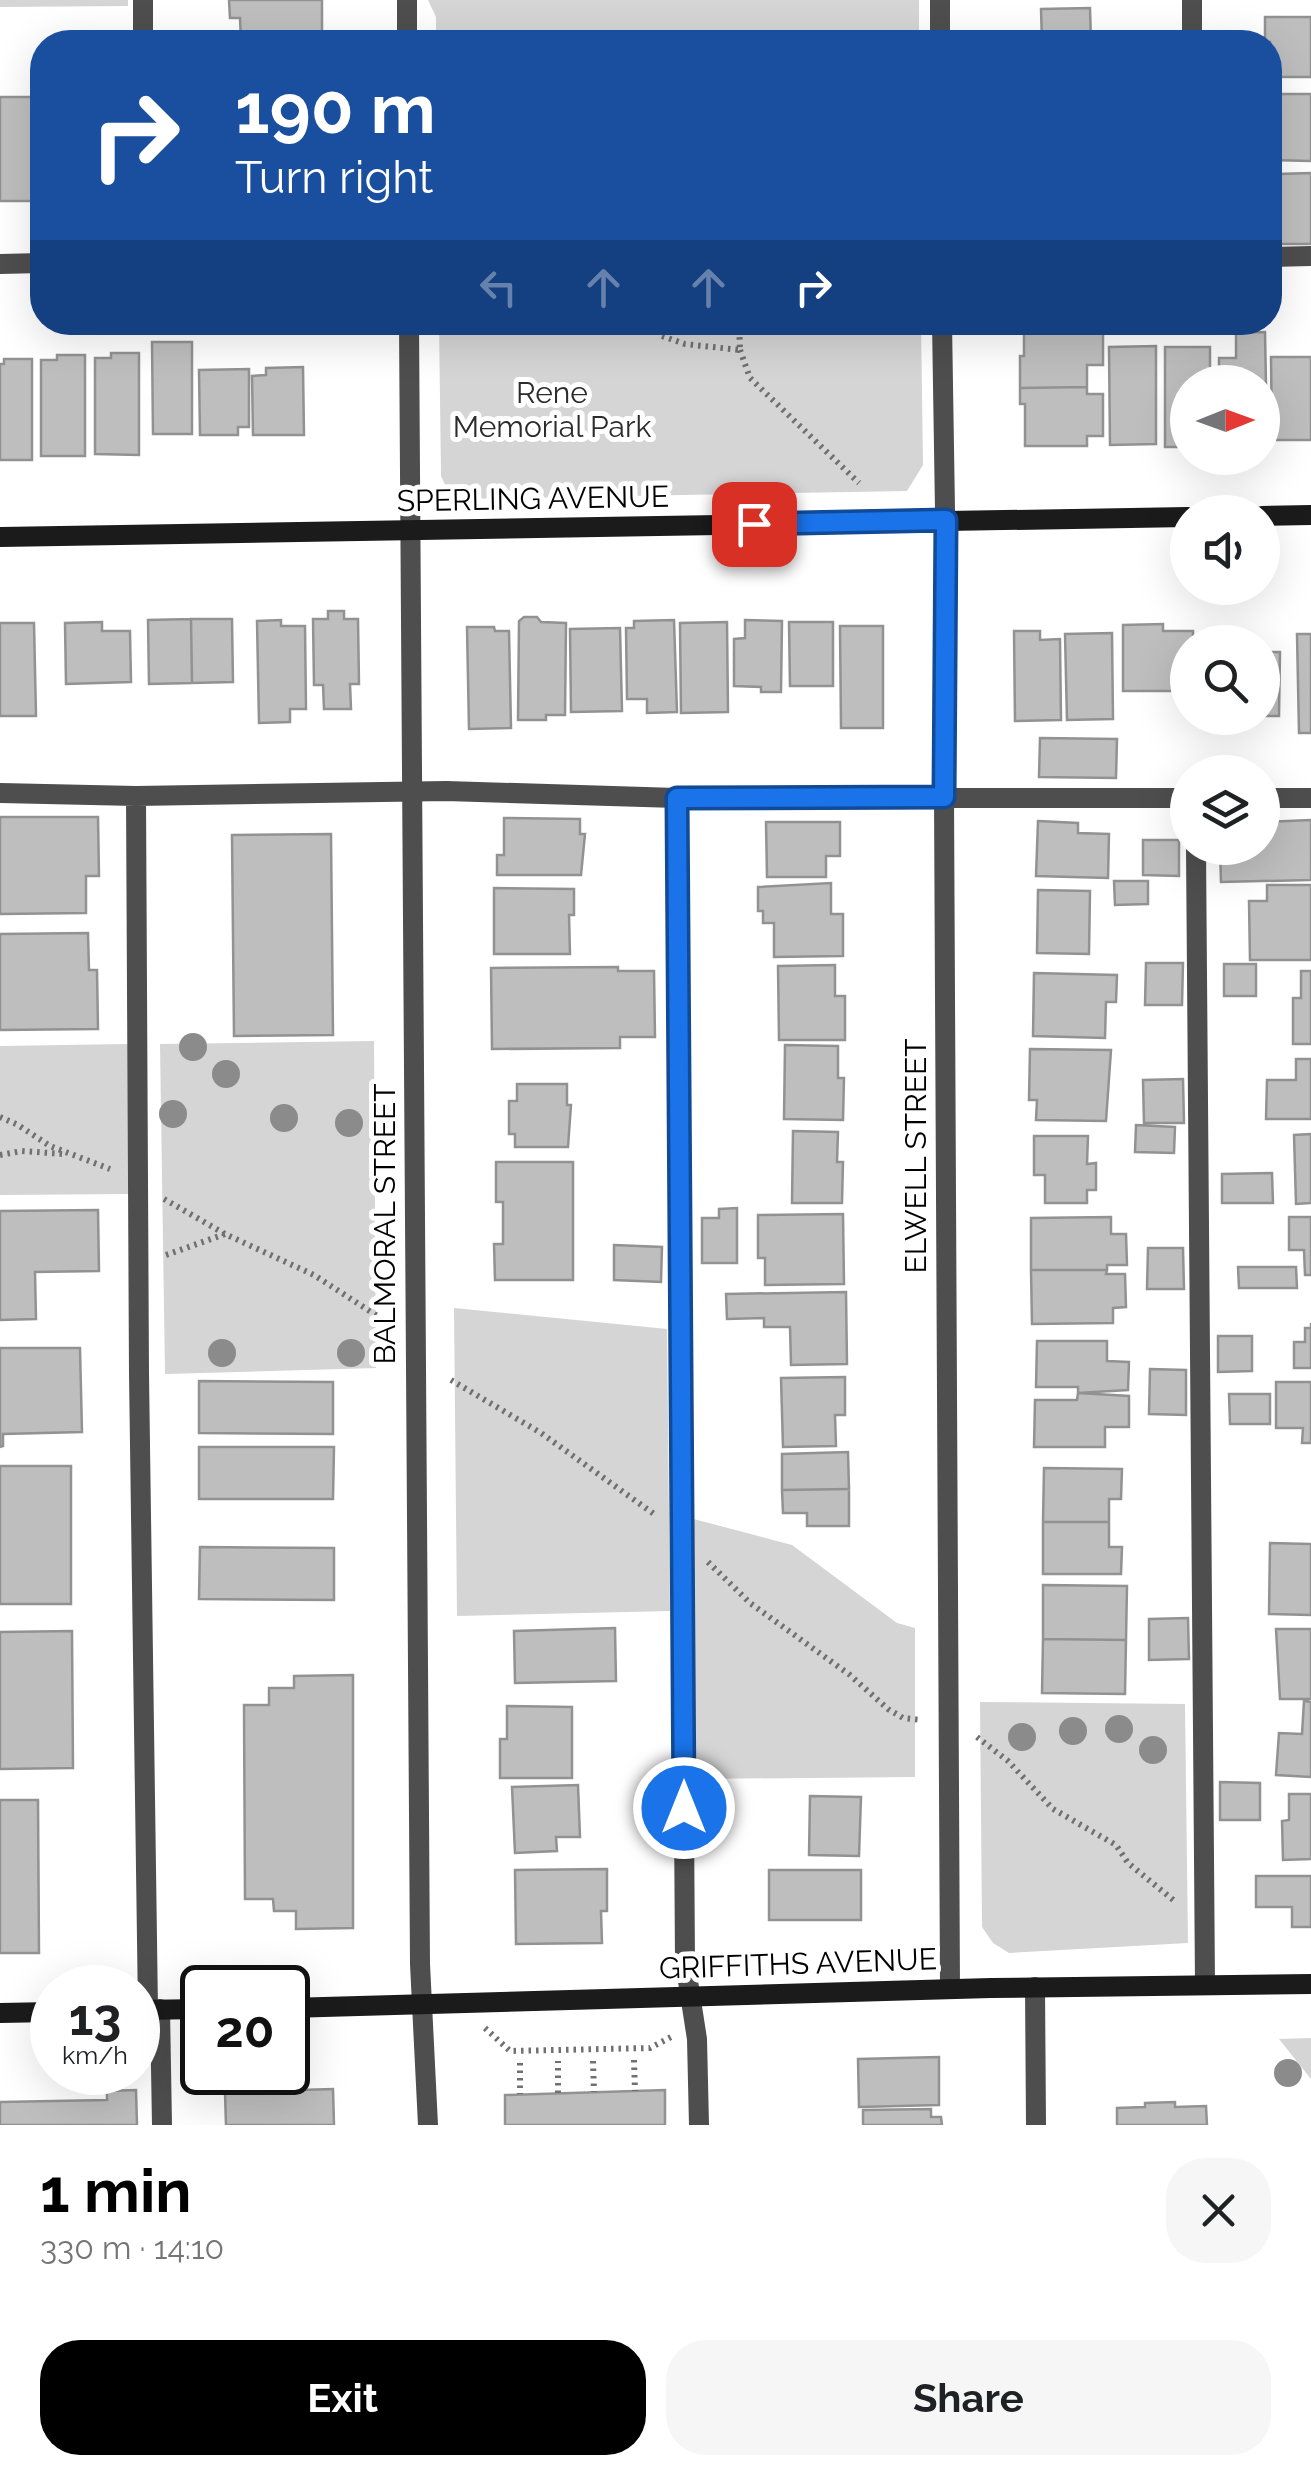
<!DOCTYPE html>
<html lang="en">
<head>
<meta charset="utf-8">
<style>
  :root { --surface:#fff; --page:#f6f6f6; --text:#202124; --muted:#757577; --accent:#000 }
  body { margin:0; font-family:Raleway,sans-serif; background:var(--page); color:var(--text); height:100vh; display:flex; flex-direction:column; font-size:38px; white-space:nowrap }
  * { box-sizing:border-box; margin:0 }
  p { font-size:32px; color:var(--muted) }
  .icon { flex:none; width:55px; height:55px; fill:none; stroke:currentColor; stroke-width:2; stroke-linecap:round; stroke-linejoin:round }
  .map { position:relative; height:2125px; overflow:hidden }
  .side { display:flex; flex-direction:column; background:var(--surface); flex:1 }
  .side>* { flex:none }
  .top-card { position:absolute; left:30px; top:30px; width:1252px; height:305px; border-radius:40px; box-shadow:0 10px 40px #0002; background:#1a4fa0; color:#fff; overflow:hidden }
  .needle { width:65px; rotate:89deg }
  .buttons { position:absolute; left:1170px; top:365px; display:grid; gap:20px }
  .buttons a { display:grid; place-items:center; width:110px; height:110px; border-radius:50%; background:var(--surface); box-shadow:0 10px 40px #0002; font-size:50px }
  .speed { position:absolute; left:30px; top:1965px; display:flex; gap:20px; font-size:50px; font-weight:700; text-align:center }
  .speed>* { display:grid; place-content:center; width:130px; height:130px; border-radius:50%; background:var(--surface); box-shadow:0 10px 40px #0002; line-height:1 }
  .speed small { font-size:25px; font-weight:400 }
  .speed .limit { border:5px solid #111; border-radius:15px; background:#fff; color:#111 }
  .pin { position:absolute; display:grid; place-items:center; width:85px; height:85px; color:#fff; margin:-42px; border-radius:20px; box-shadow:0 5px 15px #0006 }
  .me { position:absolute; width:110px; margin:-55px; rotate:0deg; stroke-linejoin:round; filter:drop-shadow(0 0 8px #0008) }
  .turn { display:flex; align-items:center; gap:35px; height:210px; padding:0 40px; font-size:45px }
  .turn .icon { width:130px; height:130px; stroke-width:2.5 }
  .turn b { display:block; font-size:70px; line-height:85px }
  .lanes { display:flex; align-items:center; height:95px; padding:0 40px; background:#0003; justify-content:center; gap:50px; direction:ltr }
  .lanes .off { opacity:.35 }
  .round { display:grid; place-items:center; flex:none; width:105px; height:105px; border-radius:40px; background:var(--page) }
  .overview { display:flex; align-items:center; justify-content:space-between; height:170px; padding:0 40px }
  h1 { font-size:60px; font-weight:700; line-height:75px; color:var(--accent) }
  .button { display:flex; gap:20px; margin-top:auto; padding:20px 40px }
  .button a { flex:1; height:115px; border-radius:40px; background:var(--accent); color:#fff; font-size:40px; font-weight:700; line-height:115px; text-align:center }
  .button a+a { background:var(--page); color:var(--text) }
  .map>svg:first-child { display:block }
  .green { fill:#d5d5d5 }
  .building { fill:#bebebe; stroke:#929292; stroke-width:2.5 }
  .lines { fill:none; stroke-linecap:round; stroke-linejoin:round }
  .path { stroke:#707070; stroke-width:6; stroke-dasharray:2.5 5; stroke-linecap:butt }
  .lane { stroke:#4e4e4e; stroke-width:20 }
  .street { stroke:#4e4e4e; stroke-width:20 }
  .secondary { stroke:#1b1b1b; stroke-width:20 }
  .tree { fill:#8b8b8b }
  .route-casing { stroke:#114b97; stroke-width:25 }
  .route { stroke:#1a73e8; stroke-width:18 }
  .labels { text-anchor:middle; stroke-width:10; stroke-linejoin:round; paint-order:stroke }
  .park-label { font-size:30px; fill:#2c2c2c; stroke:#fff }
  .street-label { font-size:30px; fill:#000; stroke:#fff }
</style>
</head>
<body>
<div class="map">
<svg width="1311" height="2125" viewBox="0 0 1311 2125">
  <rect width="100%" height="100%" fill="#fff"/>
  <path class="green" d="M0 0H128V6L0 7Z
    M428 0H919V42H436V17Z
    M439 323H921L923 465 907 491 459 499 448 491 441 476Z
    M374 1041 376 1368 165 1374 160 1044Z
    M128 1044 129 1194 0 1195V1046Z
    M454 1308 667 1329 670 1611 457 1616Z
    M690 1518 792 1545 897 1623 915 1628V1777L694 1779Z
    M980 1702 1185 1704 1188 1943 1009 1953 993 1943 982 1927Z
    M1311 2038V2079L1279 2039Z"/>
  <path class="building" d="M229 0H322V42H241L240 18H230Z
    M1090 8 1091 42H1042L1041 9Z
    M1265 17H1311V77H1270V42H1265Z
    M1274 94H1311V161L1270 160V114H1274Z
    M0 97H42V201H0Z
    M1311 173V244H1279L1278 174Z
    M1024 322H1103V365H1087V387L1020 388V356H1024Z
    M1265 332 1267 440 1262 441V382H1219V358H1236V333Z
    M152 342H192V434H153Z
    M1156 346V444L1110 445 1109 347Z
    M1165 347H1210V382H1188V447H1165Z
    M111 353H139V455L95 454V358H111Z
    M57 355H85V456H41V360H57Z
    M1271 357H1311V440H1272Z
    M4 359H32V460H0V364H4Z
    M303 367 304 435H253L252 376 266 375V368Z
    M249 369V427H238V435H200L199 370Z
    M1087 387V394H1103V436H1087V446H1025V404H1020V388Z
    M328 611H344V619H358L359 684H350L351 709H324L323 685H314L313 619H328Z
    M524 617H537L541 622 566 623 565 715H546V720H518L519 621Z
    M191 619H232L233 682 192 683Z
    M191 619 192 683 149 684 148 620Z
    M281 620V626H305L306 709H290V722L259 723 257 621Z
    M674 620 677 712 647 713V699H627L626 628H634V621Z
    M745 620 782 621 781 692H761V687L734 686V639L745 638Z
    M102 622V631H130L131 682 66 684 65 623Z
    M727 622 728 712 681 713 680 623Z
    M789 622H833V686H790Z
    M0 623H34L36 716H0Z
    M1163 624V631H1193V642H1188V691H1123V625Z
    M840 626H883V728H841Z
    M467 627H494L495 631H509L511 728 469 729Z
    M620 628 622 711 571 712 570 629Z
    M1014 631H1040V640L1060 639 1061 720 1015 721Z
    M1112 633 1113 719 1067 720 1065 634Z
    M1297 634H1311V733H1299Z
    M1262 652H1280L1279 716H1262Z
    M1040 738 1117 739 1116 778 1039 777Z
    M0 817H98L99 876H86V913L0 914Z
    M504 818 580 819V834H585L581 875H497V855H504Z
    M1311 820V880L1221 882 1220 848H1262V822Z
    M1038 821 1078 823V833L1109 834 1108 878 1036 876Z
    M766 822H840V856H826V877H767Z
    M331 834 333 1035 234 1036 232 835Z
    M1143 840H1179V876L1143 875Z
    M1114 881H1148V904L1115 905Z
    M831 883V914H843V956L774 957V923H763V911H758V887Z
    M1267 885H1311V960H1250L1249 901H1267Z
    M494 888 574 889V915H569L570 954H494Z
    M1038 890 1090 891 1089 954 1037 953Z
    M88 933 89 970H97L98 1029 0 1030V934Z
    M1146 963H1183L1182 1005H1145Z
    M1224 964H1256V996H1224Z
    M835 965V996H845V1040H779L778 966Z
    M618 967V971H654L655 1037H620V1048L492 1049 491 968Z
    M1301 971H1311V1044H1293V998H1301Z
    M1034 973 1117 975 1116 1002H1106L1105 1038 1033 1036Z
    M785 1045 838 1046V1078H844L843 1120 784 1119Z
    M1030 1049 1111 1050 1106 1121 1036 1120 1037 1100H1029Z
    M1296 1059H1311V1119H1266L1267 1080H1296Z
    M1183 1079 1184 1123H1144L1143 1080Z
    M517 1084H567V1105H571L568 1147H515V1134H509V1101H517Z
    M1136 1125 1175 1127 1174 1153 1135 1152Z
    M793 1131 838 1132 837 1162H843L842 1203H792Z
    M1311 1134V1203L1296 1204 1294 1135Z
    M1034 1136H1088L1087 1164 1096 1163V1190H1087V1203H1045V1175H1034Z
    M496 1162H573V1280H495L494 1244H503V1202H496Z
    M1272 1173 1273 1203H1222V1174Z
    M737 1208V1263H702V1218H719V1209Z
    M98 1210 99 1271 35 1272 36 1319 0 1320V1211Z
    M843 1214 844 1284 765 1285V1258H758V1215Z
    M1111 1217V1234H1126L1127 1265H1107V1270H1031V1218Z
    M1289 1217H1311V1275H1305L1304 1250H1289Z
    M614 1245 662 1247 661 1282 614 1280Z
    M1148 1248H1183L1184 1289H1147Z
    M1238 1267H1296L1297 1288H1239Z
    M1031 1270H1107L1106 1274H1125L1126 1307 1113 1308V1323L1032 1324Z
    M846 1292 847 1364 791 1365 790 1327H764V1318L727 1319 726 1294Z
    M1311 1323V1368H1294V1342H1305V1328H1311Z
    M1218 1336H1252V1371L1218 1372Z
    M1037 1341H1107V1361L1129 1362 1128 1390 1078 1393V1387H1036Z
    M0 1348H80L82 1432 3 1434V1446L0 1447Z
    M1150 1369 1186 1370V1415L1149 1414Z
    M845 1377V1415H835L836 1446 783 1447 781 1378Z
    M199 1381 333 1382V1434L199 1433Z
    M1276 1382H1311V1443H1302L1303 1428H1276Z
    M1078 1393 1129 1396V1427H1105V1447H1034L1035 1400H1077Z
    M1229 1394H1270V1424H1230Z
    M199 1447H334L333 1499H199Z
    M848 1452 849 1489 782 1490V1454Z
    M0 1466H71V1604H0Z
    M1044 1468 1122 1469 1121 1499H1109V1522H1043Z
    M849 1489V1526H807V1513H783L782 1490Z
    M1043 1522H1109V1547H1122L1121 1574H1043Z
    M1270 1543 1311 1544V1615L1269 1614Z
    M200 1547 334 1548V1600L199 1599Z
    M1043 1585 1127 1586 1126 1640 1043 1639Z
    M1188 1618 1189 1659 1149 1660V1619Z
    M615 1628 616 1681 515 1683 514 1631Z
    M1276 1629H1311V1699H1280Z
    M72 1631 73 1768 0 1769V1632Z
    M1043 1639 1126 1640 1125 1694 1042 1693Z
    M353 1675V1928L296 1929V1911H274L273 1899H245L244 1705H269V1688H294V1676Z
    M1304 1701 1311 1702V1777L1276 1775 1279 1733 1302 1734Z
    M507 1706 572 1707V1778H500V1739H507Z
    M1220 1782 1260 1783V1820H1220Z
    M578 1785 580 1837H556L557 1851 515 1853 512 1787Z
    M1289 1794H1311V1859L1283 1860 1282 1821 1289 1820Z
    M810 1796 861 1797 859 1856 809 1855Z
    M0 1800H38L39 1953H0Z
    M607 1869V1911H601L602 1943 516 1944 515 1870Z
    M769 1870H861V1920H769Z
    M1256 1876H1311V1927H1292V1907H1256Z
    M939 2057V2105L859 2107 858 2059Z
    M333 2089 334 2125H226L225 2092Z
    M136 2090 137 2125H0V2102L107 2100V2091Z
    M665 2090V2125H505V2095Z
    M1175 2102V2107L1206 2106 1207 2125H1117V2108L1145 2107V2103Z
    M931 2109V2117H941L942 2125H863V2110Z"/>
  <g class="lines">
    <path class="path" d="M662 336 685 344 740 350 739 322
      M740 350 750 378 859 483
      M0 1117 18 1125 50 1146 110 1169
      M0 1155 22 1151 63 1154
      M164 1199 225 1234 314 1275 382 1319
      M166 1255 225 1234
      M451 1380 541 1433 654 1514
      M708 1562 750 1603 850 1675 888 1709 903 1718 921 1720
      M977 1737 1008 1761 1053 1809 1116 1845 1128 1863 1177 1903
      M485 2028 510 2051 650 2048 671 2037
      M634 2060 635 2091
      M593 2061 594 2092
      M520 2063V2094
      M558 2093V2061"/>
    <path class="lane" d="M143 0V42
      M1192 0V42
      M1270 257 1311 256
      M0 264 42 263
      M0 793 136 796 446 791 677 798H1188
      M136 796 139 1374 148 2010
      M677 798 685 1962 697 2039 699 2125
      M1262 798H1311
      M1196 848 1205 1984
      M160 2009 162 2125"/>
    <path class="street" d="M407 0V42
      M940 0V42
      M409 322 420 1964 428 2125
      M942 322 946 573 944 797 950 1989
      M1035 1987 1036 2125"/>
    <path class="secondary" d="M1262 516 1311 515
      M0 537 1188 517
      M288 2008 991 1988 1311 1984
      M138 2010 202 2009
      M0 2013 52 2012"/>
  </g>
  <g class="tree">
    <circle cx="193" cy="1047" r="14"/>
    <circle cx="226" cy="1074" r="14"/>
    <circle cx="173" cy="1114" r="14"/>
    <circle cx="284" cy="1118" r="14"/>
    <circle cx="349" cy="1123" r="14"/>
    <circle cx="222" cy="1353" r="14"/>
    <circle cx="351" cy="1353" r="14"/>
    <circle cx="1119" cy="1729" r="14"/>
    <circle cx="1073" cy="1731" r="14"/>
    <circle cx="1022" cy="1737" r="14"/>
    <circle cx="1153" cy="1750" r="14"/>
    <circle cx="1288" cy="2073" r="14"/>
  </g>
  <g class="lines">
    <g class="route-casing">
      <path id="route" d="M684 1808 677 798 944 797 946 520 754 524"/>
    </g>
    <use href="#route" class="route"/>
  </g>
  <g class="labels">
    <g class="park-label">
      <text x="552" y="403">Rene<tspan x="552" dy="34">Memorial Park</tspan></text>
    </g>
    <g class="street-label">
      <text transform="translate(533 499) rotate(-1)" y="10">SPERLING AVENUE</text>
      <text transform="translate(916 1156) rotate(-90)" y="10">ELWELL STREET</text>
      <text transform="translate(385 1224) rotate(-90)" y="10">BALMORAL STREET</text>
      <text transform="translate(798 1964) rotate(-2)" y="10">GRIFFITHS AVENUE</text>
    </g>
  </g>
</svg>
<div class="buttons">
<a><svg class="needle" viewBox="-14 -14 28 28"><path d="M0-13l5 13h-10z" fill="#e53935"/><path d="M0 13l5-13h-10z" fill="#757577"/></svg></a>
<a><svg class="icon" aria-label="sound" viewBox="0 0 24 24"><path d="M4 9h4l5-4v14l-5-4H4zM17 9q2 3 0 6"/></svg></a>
<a><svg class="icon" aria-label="search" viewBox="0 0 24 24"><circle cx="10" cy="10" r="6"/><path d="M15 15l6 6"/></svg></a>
<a><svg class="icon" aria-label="layers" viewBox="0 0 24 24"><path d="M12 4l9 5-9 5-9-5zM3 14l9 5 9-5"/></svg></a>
</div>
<div class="speed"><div>13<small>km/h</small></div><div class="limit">20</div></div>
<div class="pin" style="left:754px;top:524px;background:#d93025"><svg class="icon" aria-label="arrive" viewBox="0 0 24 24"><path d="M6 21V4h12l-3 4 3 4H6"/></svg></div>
<svg class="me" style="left:684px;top:1808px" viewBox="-20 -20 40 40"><circle r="17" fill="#1a73e8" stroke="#fff" stroke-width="3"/><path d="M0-11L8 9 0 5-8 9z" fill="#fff"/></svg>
<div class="top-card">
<div class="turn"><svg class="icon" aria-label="right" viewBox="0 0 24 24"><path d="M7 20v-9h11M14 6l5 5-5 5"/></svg><div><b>190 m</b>Turn right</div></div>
<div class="lanes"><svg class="icon off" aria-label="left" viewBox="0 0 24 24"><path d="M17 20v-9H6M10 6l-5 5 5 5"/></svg><svg class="icon off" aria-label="ahead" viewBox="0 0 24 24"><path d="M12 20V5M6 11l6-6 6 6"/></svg><svg class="icon off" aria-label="ahead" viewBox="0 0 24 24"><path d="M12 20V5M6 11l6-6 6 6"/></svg><svg class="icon" aria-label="right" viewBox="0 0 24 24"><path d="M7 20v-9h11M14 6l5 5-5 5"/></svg></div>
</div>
</div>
<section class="side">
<div class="overview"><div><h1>1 min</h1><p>330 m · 14:10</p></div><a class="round"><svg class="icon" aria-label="close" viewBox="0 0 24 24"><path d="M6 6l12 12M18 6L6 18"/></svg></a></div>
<div class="button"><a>Exit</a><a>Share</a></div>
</section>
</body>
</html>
